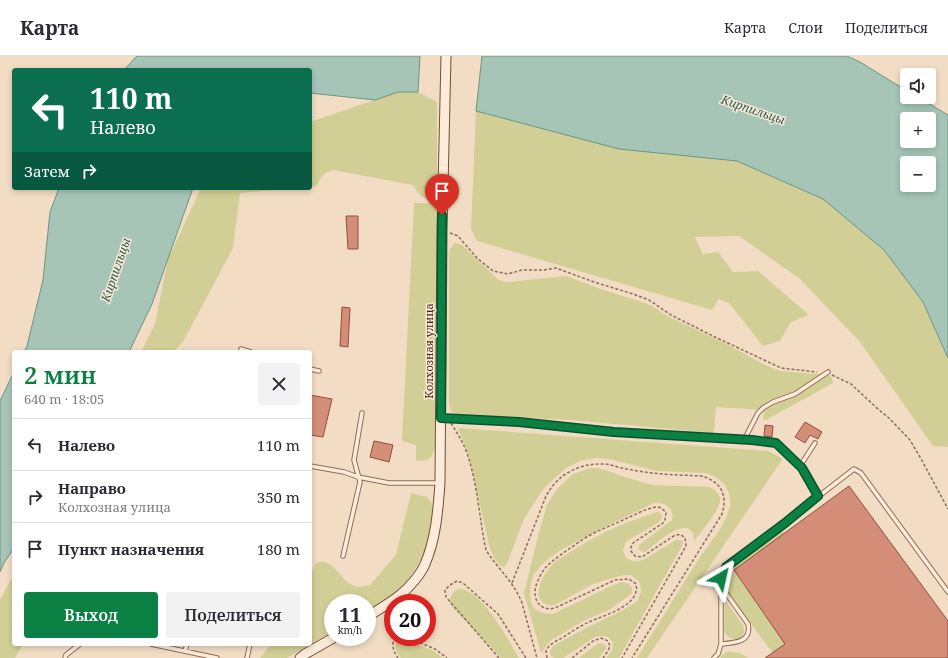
<!DOCTYPE html>
<html lang="ru">
<head>
<meta charset="utf-8">
<style>
  :root { --surface:#fff; --page:#f2f2f3; --text:#2b2b33; --muted:#7c7c81; --line:#e1e1e2; --accent:#0b8043 }
  body { margin:0; font-family:"Noto Serif",serif; background:var(--page); color:var(--text); height:100vh; display:flex; flex-direction:column; font-size:15px; white-space:nowrap }
  * { box-sizing:border-box; margin:0 }
  p { font-size:13px; color:var(--muted) }
  .icon { flex:none; width:22px; height:22px; fill:none; stroke:currentColor; stroke-width:2; stroke-linecap:round; stroke-linejoin:round }
  .map { position:relative; flex:1; overflow:hidden }
  .details { position:absolute; left:12px; top:294px; width:300px; height:296px; display:flex; flex-direction:column; background:var(--surface); border-radius:4px; box-shadow:0 2px 6px #0003 }
  .details>* { flex:none }
  .hud { position:absolute; left:12px; top:12px; width:300px; height:122px; border-radius:4px; box-shadow:0 2px 6px #0003; background:#0b6e4f; color:#fff; overflow:hidden }
  .tools { position:absolute; left:900px; top:12px; display:grid; gap:8px }
  .tools a { display:grid; place-items:center; width:36px; height:36px; border-radius:4px; background:var(--surface); box-shadow:0 2px 6px #0003; font-size:20px }
  .speed { position:absolute; left:324px; top:538px; display:flex; gap:8px; font-size:20px; font-weight:700; text-align:center }
  .speed>* { display:grid; place-content:center; width:52px; height:52px; border-radius:50%; background:var(--surface); box-shadow:0 2px 6px #0003; line-height:1 }
  .speed small { font-size:10px; font-weight:400 }
  .speed .limit { border:6px solid #d22; background:#fff; color:#111 }
  .pin { position:absolute; display:grid; place-items:center; width:34px; height:34px; color:#fff; margin:-41px -17px; border-radius:50% 50% 50% 0; rotate:-45deg; box-shadow:0 0 4px #0007 }
  .pin .icon { rotate:45deg }
  .me { position:absolute; width:44px; margin:-22px; rotate:36deg; stroke-linejoin:round; filter:drop-shadow(0 0 3px #0008) }
  .turn { display:flex; align-items:center; gap:14px; height:84px; padding:0 12px; font-size:18px }
  .turn .icon { width:52px; height:52px; stroke-width:2.5 }
  .turn b { display:block; font-size:28px; line-height:34px }
  .then { display:flex; align-items:center; height:38px; padding:0 12px; background:#0003; gap:8px; font-size:15px }
  .round { display:grid; place-items:center; flex:none; width:42px; height:42px; border-radius:4px; background:var(--page) }
  .headline { display:flex; align-items:center; justify-content:space-between; height:68px; padding:0 12px }
  h1 { font-size:24px; font-weight:600; line-height:30px; color:var(--accent) }
  .cta { display:flex; gap:8px; margin-top:auto; padding:8px 12px }
  .cta a { flex:1; height:46px; border-radius:4px; background:var(--accent); color:#fff; font-size:16px; font-weight:600; line-height:46px; text-align:center }
  .cta a+a { background:var(--page); color:var(--text) }
  ul { padding:0; list-style:none }
  li { display:flex; align-items:center; gap:12px; height:52px; padding:0 12px; border-top:1px solid var(--line) }
  li div { flex:1 }
  li b { display:block; font-size:15px }
  li em { font-style:normal }
  header { display:flex; align-items:center; gap:24px; box-sizing:border-box; height:56px; padding:0 20px; background:var(--surface); border-bottom:1px solid var(--line) }
  header strong { font-size:19px }
  nav { display:flex; gap:22px; margin-inline-start:auto; font-size:14px }
  .map>svg:first-child { display:block }
  .green { fill:#d2cf96 }
  .water { fill:#a6c5b7; stroke:#6b9583; fill-rule:evenodd }
  .building { fill:#d48d76; stroke:#914f3b }
  .lines { fill:none; stroke-linecap:round; stroke-linejoin:round }
  .lane-casing { stroke:#8f6c58; stroke-width:5.5 }
  .secondary-casing { stroke:#714d3b; stroke-width:11 }
  .path { stroke:#8f6c58; stroke-width:1.5; stroke-dasharray:3 2; stroke-linecap:butt }
  .lane { stroke:#fcebd8; stroke-width:3.5 }
  .secondary { stroke:#fcebd8; stroke-width:9 }
  .route-casing { stroke:#07532c; stroke-width:10 }
  .route { stroke:#0b8043; stroke-width:7 }
  .labels { text-anchor:middle; stroke-width:3; stroke-linejoin:round; paint-order:stroke }
  .street-label { font-size:11px; fill:#3e281d; stroke:#f9e8d4 }
  .water-label { font-size:12px; font-style:italic; fill:#2b5f53; stroke:#f9e8d4 }
</style>
</head>
<body>
<header>
<strong>Карта</strong>
<nav><a>Карта</a><a>Слои</a><a>Поделиться</a></nav>
</header>
<div class="map">
<svg width="948" height="602" viewBox="0 0 948 602">
  <rect width="100%" height="100%" fill="#f2ddc4"/>
  <path class="green" d="M398 36H418L437 46V142C421 143 422 143 413 129L333 114C323 117 321 121 317 130L310 131V66Z
    M476 55 619 93 737 105 823 143 884 194 923 246 948 302V391L933 390 860 286 800 223 739 180 695 181 703 198 718 196 733 216 758 215 809 259 791 266 780 285 763 290 729 247 719 243 712 254 477 185 471 173Z
    M201 132H296L240 137 233 192 183 286 173 296H141L155 268 168 203Z
    M414 147H437L435 392C431 404 429 404 416 405V389L402 385Z
    M455 187 462 189 499 224 504 226H509L566 220 601 233 651 249 662 257C686 270 711 279 734 292 750 300 764 310 781 315L829 319 832 322 833 327 766 364H763L764 354 716 351 714 377 570 364 459 359 451 356 449 348V200L450 192Z
    M459 372 768 395 781 402 782 404 647 602H637L698 504 721 472 727 460 730 450V442L728 435 724 428 717 422 706 417 657 415 609 403 595 402 580 405 566 412 544 432 524 463 506 510 503 511C494 506 492 498 489 489L469 399 458 373Z
    M590 412H598L644 427 654 429 709 431C713 433 719 436 720 442 722 452 701 476 694 485 694 482 694 480 693 478 686 459 653 490 645 496L640 495 638 492 640 488 672 464C675 452 665 446 654 447 631 458 608 469 585 481 568 490 548 499 536 516 530 524 529 536 531 546 532 555 544 558 553 558L613 529 622 526 629 528 632 532V537L630 539 609 554 585 564 550 585 545 591 543 595 541 597 524 537 538 480 547 449 557 433 573 418Z
    M411 437 427 441C429 443 431 446 432 449 435 459 427 492 421 502 417 511 411 521 405 528 394 539 380 547 367 555V547H333V575L287 602H260L271 588H310V513L313 514 316 507C330 501 339 519 348 527 351 528 354 530 357 531L370 529 396 499Z
    M657 456 660 457 662 460 661 463 658 467 627 485 625 488 623 494C626 505 633 507 643 504L676 484C678 484 681 484 683 486L682 490 619 602H606L612 594 613 587C609 579 603 579 595 581L563 602H555L551 600 550 595 553 590 586 572 625 553 637 545 641 536 640 527 635 522 630 519H624L616 521 593 528 555 549C551 550 547 549 543 547 531 537 546 514 554 507 559 502 565 500 570 496 584 487 600 478 616 471 629 465 643 461 657 456Z
    M782 475 786 477 734 515 785 588 773 597 730 540C726 533 725 522 729 515 731 511 776 478 782 475Z
    M14 518V588H23L15 602H0V544Z
    M458 533C481 531 508 584 519 602H501L452 551C448 544 451 536 458 533Z
    M725 544 743 569C745 575 744 579 739 583 732 584 727 581 724 575Z
    M401 583H405L434 595 443 602H401C395 596 392 587 401 583Z
    M602 587 606 590V593L599 602H579L597 588Z
    M727 596C735 595 741 597 748 602H721L720 600Z"/>
  <path class="water" d="M137 0H420L418 36H398L375 44 310 37V14H124Z
    M482 0H847L860 6 907 35V41H918L948 59V302L923 246 884 194 823 143 737 105 619 93 476 55ZM907 63H929V85H907ZM907 107H929V129H907Z
    M59 132H193L152 248 129 296H24L27 290 43 224 50 156Z
    M14 316V492L4 507 0 516V345Z"/>
  <path class="building" d="M346 160H358V193H348Z
    M342 251 350 252 348 291 340 290Z
    M310 339 332 343 323 381 310 379Z
    M805 366 822 376 818 383 810 379 805 387 795 381Z
    M765 369 773 370 772 381 764 380Z
    M374 385 393 389 389 406 370 401Z
    M849 430 948 565V602H765L785 588 734 514Z"/>
  <g class="lines">
    <g class="lane-casing">
      <path id="lane" d="M241 296V293L251 296
        M310 313 319 315
        M442 362 519 366 614 376 752 384 776 387 802 412 819 440 785 467 728 509 724 513 721 522V588L718 598 714 602
        M744 384 758 357 763 352 773 346 795 338 828 316
        M310 410 344 416 358 421 389 427H439
        M800 410 815 387
        M819 440 854 413 861 417 948 536
        M343 500 360 426 354 404 362 357
        M721 530 748 568C752 586 735 587 721 588
        M151 588 217 602
        M185 595 187 588
        M65 602 66 599 80 588
        M247 602 250 588"/>
    </g>
    <g class="secondary-casing">
      <path id="secondary" d="M367 561C378 554 390 547 400 539 409 532 421 518 425 508 436 483 438 454 440 427L442 175 446 0
        M300 602 305 598 335 581"/>
    </g>
    <path class="path" d="M450 177 458 180 477 202 493 215 508 218 522 214H544L556 212 594 226 633 238 649 244 671 259 715 281 781 312 817 316
      M832 319 851 328 879 354 889 362 910 384 920 401 948 453
      M451 367C457 377 463 386 467 397 478 429 479 462 486 494 498 513 514 526 522 547L537 602
      M512 527 546 440C558 418 579 407 604 408 610 408 616 411 622 412 632 414 642 416 652 417 668 419 685 419 701 420 721 425 728 439 722 458L632 602
      M395 581C391 589 393 595 398 602
      M406 581 435 593 447 602
      M499 602 446 541 445 534 450 529 457 525 463 527 498 558 526 602
      M547 602 546 595C549 588 556 585 562 582 571 576 580 570 589 566 604 559 641 550 636 528L629 523 615 524 555 552C540 556 532 543 536 530 538 523 542 516 546 511 552 505 559 500 566 495 575 489 584 482 594 477 604 472 615 468 625 463 635 459 646 452 657 451 661 451 664 454 666 457L665 464 663 467 633 487 631 491V495L635 500 642 501 675 479C679 478 682 479 685 482L686 490 622 602
      M572 602 593 585 601 582 608 585 610 590 608 595 603 602"/>
    <use href="#lane" class="lane"/>
    <use href="#secondary" class="secondary"/>
  </g>
  <g class="lines">
    <g class="route-casing">
      <path id="route" d="M442 159 441 362 519 366 614 376 752 384 776 387 802 412 818 440 785 467 726 511 721 522"/>
    </g>
    <use href="#route" class="route"/>
  </g>
  <g class="labels">
    <g class="street-label">
      <text transform="translate(429 295) rotate(-90)" y="4">Колхозная улица</text>
    </g>
    <g class="water-label">
      <text transform="translate(753 54) rotate(19)" y="4">Кирпильцы</text>
      <text transform="translate(116 214) rotate(-71)" y="4">Кирпильцы</text>
    </g>
  </g>
</svg>
<div class="tools">
<a><svg class="icon" aria-label="sound" viewBox="0 0 24 24"><path d="M4 9h4l5-4v14l-5-4H4zM17 9q2 3 0 6"/></svg></a>
<a>+</a>
<a>−</a>
</div>
<div class="speed"><div>11<small>km/h</small></div><div class="limit">20</div></div>
<div class="pin" style="left:442px;top:159px;background:#d93025"><svg class="icon" aria-label="arrive" viewBox="0 0 24 24"><path d="M6 21V4h12l-3 4 3 4H6"/></svg></div>
<svg class="me" style="left:721px;top:522px" viewBox="-20 -20 40 40"><path d="M0-17L14 15 0 8-14 15z" fill="#0b8043" stroke="#fff" stroke-width="4"/></svg>
<div class="hud">
<div class="turn"><svg class="icon" aria-label="left" viewBox="0 0 24 24"><path d="M17 20v-9H6M10 6l-5 5 5 5"/></svg><div><b>110 m</b>Налево</div></div>
<div class="then">Затем<svg class="icon" aria-label="right" viewBox="0 0 24 24"><path d="M7 20v-9h11M14 6l5 5-5 5"/></svg></div>
</div>
<section class="details">
<div class="headline"><div><h1>2 мин</h1><p>640 m · 18:05</p></div><a class="round"><svg class="icon" aria-label="close" viewBox="0 0 24 24"><path d="M6 6l12 12M18 6L6 18"/></svg></a></div>
<ul>
<li><svg class="icon" aria-label="left" viewBox="0 0 24 24"><path d="M17 20v-9H6M10 6l-5 5 5 5"/></svg><div><b>Налево</b></div><em>110 m</em></li>
<li><svg class="icon" aria-label="right" viewBox="0 0 24 24"><path d="M7 20v-9h11M14 6l5 5-5 5"/></svg><div><b>Направо</b><p>Колхозная улица</p></div><em>350 m</em></li>
<li><svg class="icon" aria-label="arrive" viewBox="0 0 24 24"><path d="M6 21V4h12l-3 4 3 4H6"/></svg><div><b>Пункт назначения</b></div><em>180 m</em></li>
</ul>
<div class="cta"><a>Выход</a><a>Поделиться</a></div>
</section>
</div>
</body>
</html>
